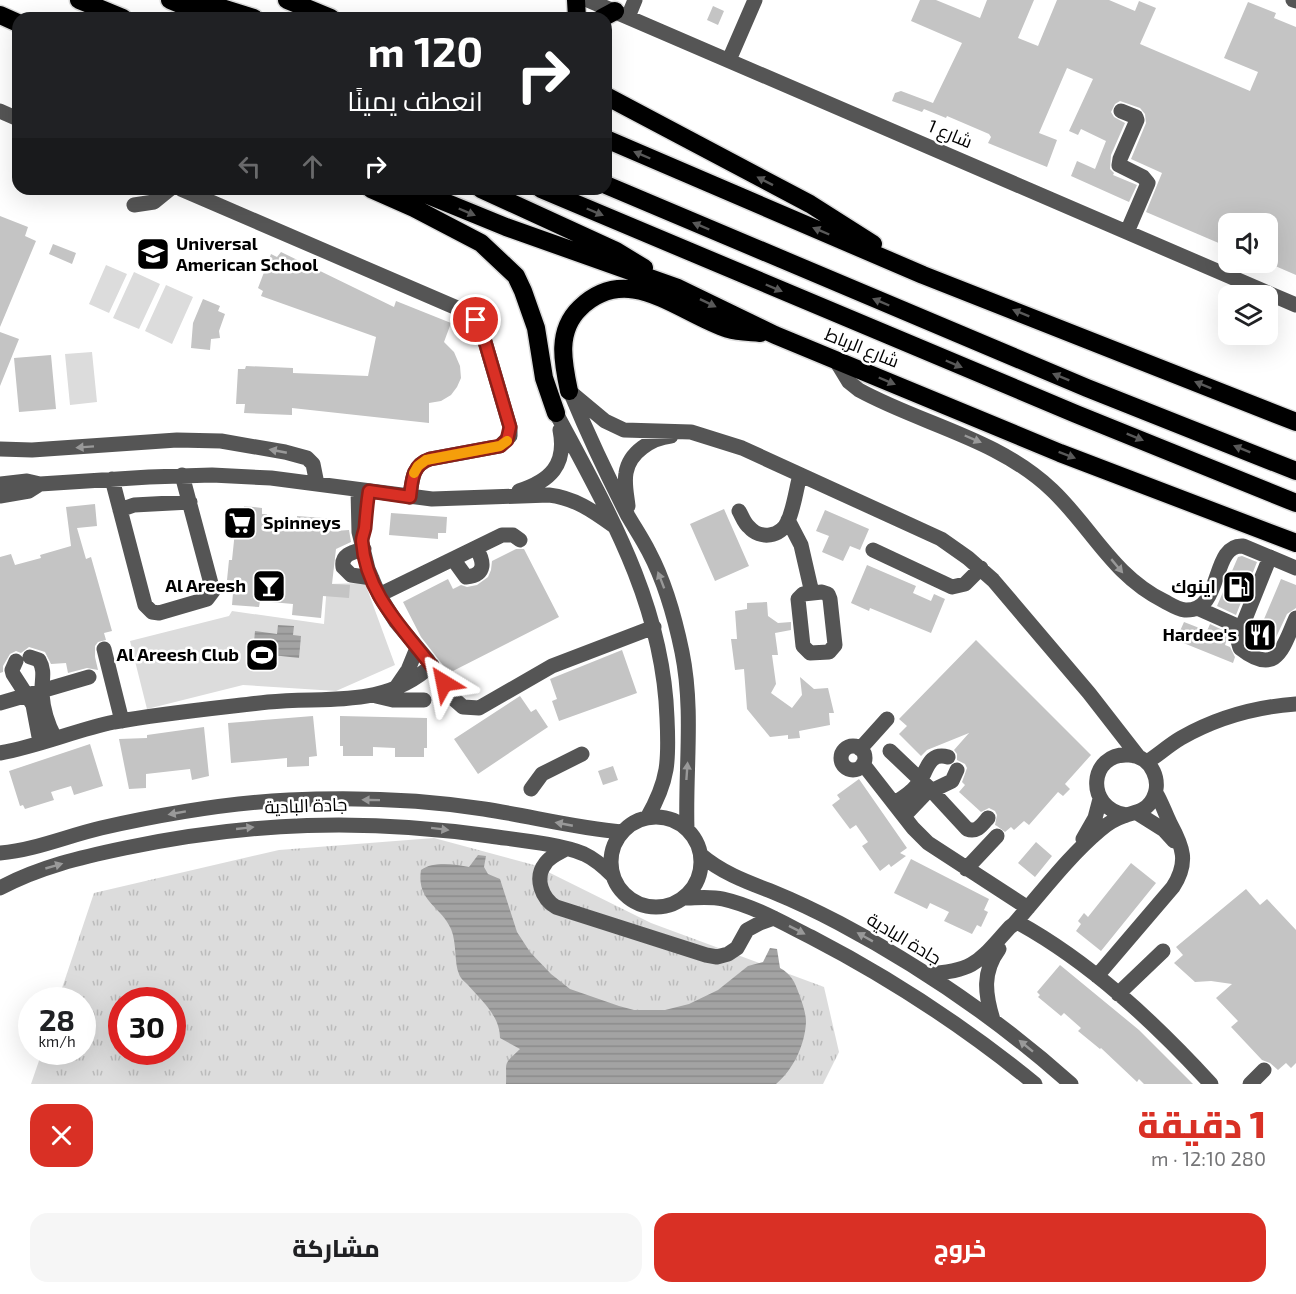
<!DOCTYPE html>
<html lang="ar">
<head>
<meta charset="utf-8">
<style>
  :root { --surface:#fff; --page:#f6f6f6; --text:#202124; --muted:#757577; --accent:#d93025 }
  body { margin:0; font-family:"Exo 2",Cairo,sans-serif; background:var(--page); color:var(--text); direction:rtl; height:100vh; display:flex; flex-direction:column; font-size:22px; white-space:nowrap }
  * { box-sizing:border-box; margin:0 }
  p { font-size:20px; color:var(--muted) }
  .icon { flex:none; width:33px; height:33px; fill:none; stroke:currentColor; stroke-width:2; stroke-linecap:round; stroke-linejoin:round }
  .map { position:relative; height:1084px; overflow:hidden; direction:ltr }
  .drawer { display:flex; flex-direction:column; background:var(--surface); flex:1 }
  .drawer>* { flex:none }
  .hud { position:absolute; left:12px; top:12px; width:600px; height:183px; border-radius:18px; box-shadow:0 6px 24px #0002; direction:rtl; background:#202124; color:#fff; overflow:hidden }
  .fabs { position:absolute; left:1218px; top:213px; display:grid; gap:12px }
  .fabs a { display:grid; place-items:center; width:60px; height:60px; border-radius:12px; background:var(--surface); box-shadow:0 6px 24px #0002; font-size:30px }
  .speed { position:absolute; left:18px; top:987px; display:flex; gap:12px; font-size:30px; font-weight:700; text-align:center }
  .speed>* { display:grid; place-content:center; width:78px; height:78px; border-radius:50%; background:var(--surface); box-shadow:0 6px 24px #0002; line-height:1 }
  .speed small { font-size:15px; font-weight:400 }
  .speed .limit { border:9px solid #d22; background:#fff; color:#111 }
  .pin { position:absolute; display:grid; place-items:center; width:51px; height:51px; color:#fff; margin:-26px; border:3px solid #fff; border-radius:50%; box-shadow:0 2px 6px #0007 }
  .me { position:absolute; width:66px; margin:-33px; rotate:325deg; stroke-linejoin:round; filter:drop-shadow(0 0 4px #0008) }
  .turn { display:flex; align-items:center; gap:21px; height:126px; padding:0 30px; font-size:27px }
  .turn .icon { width:78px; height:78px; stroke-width:2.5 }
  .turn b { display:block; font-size:42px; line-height:51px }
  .lanes { display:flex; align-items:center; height:57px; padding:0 30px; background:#0003; justify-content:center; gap:30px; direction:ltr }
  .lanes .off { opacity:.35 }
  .round { display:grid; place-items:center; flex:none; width:63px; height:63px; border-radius:18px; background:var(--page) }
  .overview { display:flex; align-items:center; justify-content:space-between; height:102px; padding:0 30px }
  h1 { font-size:36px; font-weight:800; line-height:45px; color:var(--accent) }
  .cta { display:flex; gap:12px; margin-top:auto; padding:12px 30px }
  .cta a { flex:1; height:69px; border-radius:18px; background:var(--accent); color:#fff; font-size:24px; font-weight:800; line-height:69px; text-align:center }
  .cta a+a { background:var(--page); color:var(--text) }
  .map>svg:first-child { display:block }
  .grass { fill:url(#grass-tufts); fill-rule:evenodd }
  .pitch { fill:#dcdcdc }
  .water { fill:url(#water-rules) }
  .building { fill:#c4c4c4 }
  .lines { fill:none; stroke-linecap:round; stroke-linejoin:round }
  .minor-tunnel { stroke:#d9d9d9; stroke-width:15; stroke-dasharray:15 8; stroke-linecap:butt }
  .highway-casing { stroke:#dbdbdb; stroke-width:21 }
  .minor { stroke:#555; stroke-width:15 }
  .highway { stroke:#000; stroke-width:18 }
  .oneway { fill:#595959 }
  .oneway2 { fill:#999 }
  .route-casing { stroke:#8d1f18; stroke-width:15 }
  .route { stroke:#d93025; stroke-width:10 }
  .slow { stroke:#f59e0b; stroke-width:10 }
  .labels { text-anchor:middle; stroke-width:5; stroke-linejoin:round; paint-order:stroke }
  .street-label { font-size:18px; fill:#000; stroke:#fff }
  .poi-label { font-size:18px; font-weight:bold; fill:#000; stroke:#fff; text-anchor:end }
</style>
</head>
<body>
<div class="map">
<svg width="1296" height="1084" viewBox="0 0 1296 1084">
  <defs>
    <pattern id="grass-tufts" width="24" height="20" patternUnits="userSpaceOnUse" patternTransform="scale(1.5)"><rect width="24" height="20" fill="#dcdcdc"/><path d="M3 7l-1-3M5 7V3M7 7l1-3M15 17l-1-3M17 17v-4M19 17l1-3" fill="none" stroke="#bbb"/></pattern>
    <pattern id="water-rules" width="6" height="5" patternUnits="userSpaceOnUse" patternTransform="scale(1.5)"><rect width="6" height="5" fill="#a3a3a3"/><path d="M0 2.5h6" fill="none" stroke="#8b8b8b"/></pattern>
  </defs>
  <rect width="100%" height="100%" fill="#fff"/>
  <path class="grass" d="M434 838 534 865 651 923 824 987 839 1052 823 1084H31L42 1052H82V1000H58L94 893 279 850ZM122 1000H172V1052H122Z"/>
  <path class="pitch" d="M106 265 127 274 109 313 89 304Z
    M134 272 160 284 139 329 113 318Z
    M166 285 193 297 172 344 145 331Z
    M92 352 97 402 70 405 65 354Z
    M365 583 395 665 336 691 243 685 147 709 130 641 229 616 232 611 324 624 327 584Z"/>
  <path class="water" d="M278 625 294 626 293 635 301 636 299 658 253 653 255 631 277 634Z
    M478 855 486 856 484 867 488 874 500 879 517 932 530 952 551 974 570 989 619 1006 634 1010H665L689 1004 718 990 748 966 763 962 770 948 777 949 780 968C791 974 795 982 799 994 802 1002 806 1013 806 1022 805 1045 793 1070 776 1084H506C507 1060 502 1066 520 1049L500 1038C500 1016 482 1001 468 985 465 982 460 978 459 974 454 963 457 943 451 929 441 906 416 901 421 870 433 861 455 864 469 867Z"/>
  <path class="building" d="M920 0H936L980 18 987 0H1034L1018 38 1038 46 1057 0H1109L1135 11 1139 1 1156 8 1140 44 1250 91 1258 72 1224 58 1248 2 1276 13 1274 18 1296 27V275L1268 263V224H1228V247L1146 212 1162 173 1131 159 1146 123 1145 114 1140 108 1120 101 1115 104 1111 112 1114 117 1125 123 1111 155 1110 169 1114 173 1113 175 1137 185 1129 202 1071 176 1077 161 1095 169 1106 141 1081 129 1078 135 1069 131 1093 79 1067 68 1039 133 1057 140 1047 167 988 143 991 137 989 134 947 116 946 118 924 109 922 112 892 101 895 93 901 91 933 103 962 43 911 21Z
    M713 6 724 11 718 25 707 20Z
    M0 216 28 227 25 236 36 241 0 327Z
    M53 244 76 253 72 264 49 254Z
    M281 252 394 307 396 301 451 323 444 342 454 352 460 366 461 378 457 387 451 395 441 401 429 403V423L292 408V415L244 413 245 404H236L238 369H245L246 366 293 368V373L368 376 376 337 261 296 263 291 258 288 271 254 277 257Z
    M203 299 220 306 218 311 225 314 219 331 220 338 211 339 210 350 191 348 193 323Z
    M0 332 19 339 0 386Z
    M51 355 56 409 19 412 14 358Z
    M95 504 97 526 77 528 86 559 91 557 112 631 104 633 106 640 98 642 95 646V657L98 670 87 668 68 673 66 663 51 664 45 652 29 647 21 653 16 651 10 654 3 666V672L0 673V557L11 554 15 565 41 558 40 555 71 546 66 507Z
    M244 506 262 508V514H267L266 520 297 524V516L336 519 334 531 349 530 351 542 336 549 332 584 350 585 349 598 323 596 321 618 292 615 293 604 260 601 259 607 232 605 234 581 227 580 229 560H232L237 512 244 513Z
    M724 509 749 566 715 581 690 524Z
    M825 510 869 529 860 550 850 546 843 561 822 552 829 536 816 531Z
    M391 513 447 517 446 533H438V539L389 535Z
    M516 549H524L559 617 449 673 421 637 403 602 448 579 453 589 461 585 467 587 477 585 488 577 491 570 492 561Z
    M1242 556 1257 562 1236 615 1217 606 1238 557Z
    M867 565 916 586 913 593 931 601 934 594 945 599 931 633 870 608 869 611 851 603Z
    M1281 579 1296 585V608L1287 614 1271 648 1264 650 1253 645Z
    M767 602 768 616 778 623 791 622V630L775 633 778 655H772L776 684 771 693 792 708 802 695 800 677 814 689 828 688 834 713H829L830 725 799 731 800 738 788 739V735L770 737 747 709 744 669 735 670 731 639H737L735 611 747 609V603Z
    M1184 622 1207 631 1210 624 1229 633 1225 645 1230 647 1235 657 1233 663 1176 640Z
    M976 640 1091 755 1065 784 1070 789 1063 796 1058 792 1029 825 1024 821 1014 830 1011 827 1005 832 997 826 995 825 997 815 995 811 989 808 981 812 959 792 965 785 962 782 967 768 965 764 957 760V754L954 750 969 733 927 750 921 756 899 734 907 726 899 719Z
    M622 650 637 693 559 721 552 701 557 699 550 679Z
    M520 696 531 712 536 709 548 727 478 774 454 739Z
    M313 716 317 756 309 757V766L287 767V758L231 763 228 723Z
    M340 716 427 718V748H424V757H395V748L373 747V756H343V746H340Z
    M204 727 209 776 192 780 190 769 146 774V788L129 789 119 739 147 738V735Z
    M90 744 103 786 74 795 71 786 51 792 54 800 25 809 23 805 20 806 9 771Z
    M613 766 618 780 603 785 598 771Z
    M859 779 907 848 900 853 906 856 891 867 889 864 880 871 862 846 868 842 856 825 850 829 832 805 840 799 837 795Z
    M1036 842 1052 856 1035 877 1018 863Z
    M911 859 989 899 984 910 988 912 981 927 977 925 972 934 944 921 949 912 930 903 927 909 894 893Z
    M1131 863 1156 883 1101 951 1076 931 1081 924 1078 921 1084 913 1088 917Z
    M1246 889 1260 905 1267 899 1296 930V1063L1291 1068 1286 1063 1278 1070 1270 1063 1262 1060 1231 1027 1238 1021 1216 998 1232 984 1211 981 1195 982 1174 963 1183 955 1176 947Z
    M1060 965 1139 1030 1193 1084H1144L1139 1079 1137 1082 1101 1048 1100 1049 1078 1031 1081 1028 1064 1013 1061 1016 1038 997 1040 995 1037 992Z"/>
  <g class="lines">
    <path class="minor-tunnel" d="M1228 582 1250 591"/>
    <g class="highway-casing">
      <path id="highway" d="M79 0 123 18
        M170 0 206 15
        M196 0 254 18
        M287 0 331 18
        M576 0 577 18
        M0 15 18 23
        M602 18 615 11
        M606 96 810 204 873 244
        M606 139 923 275 1296 422
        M606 185 1087 388 1296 471
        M371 189 414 208 481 243 516 276 523 291 536 328 544 378 556 413
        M413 189 506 227 678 288 775 335 1060 453 1296 543
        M481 189 616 251 644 268
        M541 189 1076 414 1296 503
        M569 391C563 363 556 331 580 308 628 261 679 313 728 329 738 332 750 332 760 333"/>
    </g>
    <path class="minor" d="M588 0 1296 305
      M1293 0 1296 1
      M628 17 635 0
      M729 60 755 0
      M0 111 18 119
      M1121 111 1136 117 1137 120 1120 159 1119 165 1143 177 1148 183 1127 232
      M181 189 464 311 472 316 481 328 510 427V436L500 446 430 459C412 465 412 480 410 497
      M134 205 154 202 170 189
      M835 359 849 382 859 390C923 425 997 438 1052 490 1092 528 1112 575 1164 601 1170 604 1177 609 1185 610 1224 612 1210 544 1243 546L1296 568
      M569 391 605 421 624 430 691 432 742 448 941 539 968 558 993 580 1089 693 1138 756
      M572 396C589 437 608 477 628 516 635 528 643 540 649 552 665 582 675 618 682 652 694 711 685 770 687 829
      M556 413C608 511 663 603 667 718 669 760 669 780 647 818
      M0 449 32 450 177 440 221 441 285 452 307 458 313 464 317 484
      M112 479 145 605 152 612 159 613 207 599 213 591 182 475
      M0 484 27 481 40 484 149 477 212 475 271 478 432 499 549 495C575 498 593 511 614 526
      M358 490 359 532 368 569 379 595 396 622 427 659 455 700 463 707 479 708 552 666 654 627
      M519 491C550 481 567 465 560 430
      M0 496 29 491 40 484
      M628 506C627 496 624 484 626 473 629 452 652 438 671 436
      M120 510 134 505 190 502
      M739 511C742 516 744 523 749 527 760 540 781 537 788 521 794 507 796 490 800 475
      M788 520 801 545 812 593
      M364 549C353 552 341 554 343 567L351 575 372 578
      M873 550 952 587 965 584 981 568
      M1270 557 1239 634 1238 641 1240 648C1278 678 1283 646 1296 618
      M453 559 466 577C487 575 484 561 476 548
      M822 592 828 594 830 599 835 645 829 652 810 653 803 646 798 599 803 594Z
      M379 595 502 535H513L520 540
      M1197 608 1242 628
      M104 649 122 721
      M30 657 39 660C46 672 41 681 42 694 43 709 48 725 55 738
      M16 661 12 670 13 674 33 705 40 742
      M395 689 408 670 417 648
      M376 696 393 700H424
      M0 703 89 677
      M841 758a12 12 0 1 1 24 0a12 12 0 1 1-24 0Z
      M860 749 887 719
      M890 751 931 790 967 829C977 833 982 825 988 818
      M0 753C39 746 76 730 114 722 165 713 217 708 268 702 327 696 384 709 432 665
      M1147 762C1158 755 1169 745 1181 738 1218 717 1254 707 1296 704
      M863 764 913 828 928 843 1028 908
      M531 789 542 774 582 754
      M894 803C903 798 911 793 917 785 927 774 927 751 948 757
      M1137 813 1164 830 1174 841
      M904 816 925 794 952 781 957 770
      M611 862a45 45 0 1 1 90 0a45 45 0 1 1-90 0Z
      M1083 839 1095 818 1100 799
      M566 849C559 853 549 857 545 864 534 878 542 899 556 907L706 955 717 957 728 954 737 948 747 930 760 923 774 918
      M0 853C35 850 67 836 101 828 163 814 226 803 289 800 354 797 420 799 484 809 530 816 576 828 622 832
      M701 855C722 873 747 882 773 892 795 901 818 912 839 923 922 967 1000 1021 1071 1084
      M966 869 997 836
      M0 888C39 867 82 857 125 848 251 822 363 818 490 836 517 840 560 844 584 854 595 859 604 867 613 876
      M683 898C696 898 710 896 723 899 754 906 783 923 811 937 892 979 964 1026 1035 1084
      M1017 922C1090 962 1154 1022 1211 1084
      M927 974C976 971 979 961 1010 927L1014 924C1042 892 1068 857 1100 830 1107 824 1115 819 1124 816 1134 812 1144 812 1151 802 1164 783 1152 756 1129 755 1089 752 1084 808 1126 815
      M1097 976 1173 887C1189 862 1183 847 1170 823 1165 813 1162 803 1156 793
      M1118 994 1163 951
      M993 1020C985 994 982 972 999 949
      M1250 1084 1264 1070"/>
    <use href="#highway" class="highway"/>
  </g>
  <defs><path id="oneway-solid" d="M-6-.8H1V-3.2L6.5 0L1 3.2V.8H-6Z" transform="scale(1.5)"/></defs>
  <g class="oneway">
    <use href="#oneway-solid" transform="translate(642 155) rotate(-157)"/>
    <use href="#oneway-solid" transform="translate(765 181) rotate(-153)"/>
    <use href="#oneway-solid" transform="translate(467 212) rotate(23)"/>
    <use href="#oneway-solid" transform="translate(595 212) rotate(23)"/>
    <use href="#oneway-solid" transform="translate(701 226) rotate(-157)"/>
    <use href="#oneway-solid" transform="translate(821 231) rotate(-157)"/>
    <use href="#oneway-solid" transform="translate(774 288) rotate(23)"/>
    <use href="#oneway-solid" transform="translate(881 302) rotate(-157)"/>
    <use href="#oneway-solid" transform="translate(708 303) rotate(26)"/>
    <use href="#oneway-solid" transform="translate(1021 313) rotate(-158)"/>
    <use href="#oneway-solid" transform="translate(954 364) rotate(23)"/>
    <use href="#oneway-solid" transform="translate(1061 377) rotate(-158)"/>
    <use href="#oneway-solid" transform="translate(887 381) rotate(23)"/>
    <use href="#oneway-solid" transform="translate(1203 385) rotate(-158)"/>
    <use href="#oneway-solid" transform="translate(1135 437) rotate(22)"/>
    <use href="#oneway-solid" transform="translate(1242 449) rotate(-158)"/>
    <use href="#oneway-solid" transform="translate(1067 455) rotate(21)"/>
  </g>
  <g class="oneway2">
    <use href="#oneway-solid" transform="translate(973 439) rotate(23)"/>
    <use href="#oneway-solid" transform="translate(85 447) rotate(176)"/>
    <use href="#oneway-solid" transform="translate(278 451) rotate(-169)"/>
    <use href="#oneway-solid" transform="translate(1117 566) rotate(50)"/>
    <use href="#oneway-solid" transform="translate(661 580) rotate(-111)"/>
    <use href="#oneway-solid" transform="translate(687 771) rotate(-86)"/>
    <use href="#oneway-solid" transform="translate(371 800) rotate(-179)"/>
    <use href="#oneway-solid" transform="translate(177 813) rotate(170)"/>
    <use href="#oneway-solid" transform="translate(564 824) rotate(-169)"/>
    <use href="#oneway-solid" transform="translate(245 828) rotate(-6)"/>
    <use href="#oneway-solid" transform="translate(440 829) rotate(7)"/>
    <use href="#oneway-solid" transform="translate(54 866) rotate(-16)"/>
    <use href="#oneway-solid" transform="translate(797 930) rotate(27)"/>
    <use href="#oneway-solid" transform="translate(865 937) rotate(-151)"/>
    <use href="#oneway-solid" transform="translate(1026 1046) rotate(-141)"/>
  </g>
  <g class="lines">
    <g class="route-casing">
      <path id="route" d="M444 683C413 637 366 600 362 541 362 537 364 533 365 528 366 516 367 503 369 491L410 497C412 480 412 465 430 459L500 446 507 440 510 427 481 328 476 320"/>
    </g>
    <use href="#route" class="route"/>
    <path class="slow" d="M414 473 418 466 426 460 500 446 507 441"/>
  </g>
  <defs>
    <g id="school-square" transform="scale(1.725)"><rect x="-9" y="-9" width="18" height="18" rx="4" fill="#000" stroke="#fff"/><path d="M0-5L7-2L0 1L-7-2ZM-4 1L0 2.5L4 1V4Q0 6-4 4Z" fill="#fff"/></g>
    <g id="supermarket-square" transform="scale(1.725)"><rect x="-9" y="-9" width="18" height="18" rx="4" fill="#000" stroke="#fff"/><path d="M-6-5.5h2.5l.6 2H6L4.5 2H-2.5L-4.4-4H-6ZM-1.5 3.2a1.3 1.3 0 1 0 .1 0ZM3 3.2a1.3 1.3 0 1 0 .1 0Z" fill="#fff"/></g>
    <g id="bar-square" transform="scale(1.725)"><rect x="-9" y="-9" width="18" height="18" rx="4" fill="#000" stroke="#fff"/><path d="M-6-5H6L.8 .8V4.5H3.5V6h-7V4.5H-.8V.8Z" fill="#fff"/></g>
    <g id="fuel-square" transform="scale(1.725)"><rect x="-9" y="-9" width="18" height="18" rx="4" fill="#000" stroke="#fff"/><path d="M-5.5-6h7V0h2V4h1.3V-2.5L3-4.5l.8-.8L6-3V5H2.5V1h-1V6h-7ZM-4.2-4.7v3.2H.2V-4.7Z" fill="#fff"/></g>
    <g id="restaurant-square" transform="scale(1.725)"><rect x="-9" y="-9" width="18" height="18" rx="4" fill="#000" stroke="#fff"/><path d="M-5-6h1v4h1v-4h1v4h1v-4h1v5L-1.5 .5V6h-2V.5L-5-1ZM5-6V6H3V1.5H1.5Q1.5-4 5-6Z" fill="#fff"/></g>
    <g id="stadium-square" transform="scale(1.725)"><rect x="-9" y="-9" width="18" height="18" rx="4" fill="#000" stroke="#fff"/><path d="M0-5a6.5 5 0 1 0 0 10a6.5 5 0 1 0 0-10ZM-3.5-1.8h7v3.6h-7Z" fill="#fff"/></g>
  </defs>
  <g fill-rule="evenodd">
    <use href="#school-square" x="153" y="254"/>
    <use href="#supermarket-square" x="240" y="523"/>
    <use href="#bar-square" x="269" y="586"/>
    <use href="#fuel-square" x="1239" y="587"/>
    <use href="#restaurant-square" x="1260" y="635"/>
    <use href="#stadium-square" x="262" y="655"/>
  </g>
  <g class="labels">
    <g class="street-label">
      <text transform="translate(950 134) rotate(23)" y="6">شارع 1</text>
      <text transform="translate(862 348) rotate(22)" y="6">شارع الرباط</text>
      <text transform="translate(306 806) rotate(-2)" y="6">جادة البادية</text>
      <text transform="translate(904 939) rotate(31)" y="6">جادة البادية</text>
    </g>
    <g class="poi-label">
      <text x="176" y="250" text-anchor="start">Universal<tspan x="176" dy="21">American School</tspan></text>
      <text x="263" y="529" text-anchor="start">Spinneys</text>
      <text x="246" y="592">Al Areesh</text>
      <text x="1216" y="593">اينوك</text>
      <text x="1237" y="641">Hardee's</text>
      <text x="239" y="661">Al Areesh Club</text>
    </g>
  </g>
</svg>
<div class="fabs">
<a><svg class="icon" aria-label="sound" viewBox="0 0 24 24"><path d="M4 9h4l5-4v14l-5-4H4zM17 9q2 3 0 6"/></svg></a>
<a><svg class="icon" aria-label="layers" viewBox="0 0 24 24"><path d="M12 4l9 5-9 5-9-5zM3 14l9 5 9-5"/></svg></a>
</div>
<div class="speed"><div>28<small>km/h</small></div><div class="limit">30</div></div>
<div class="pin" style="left:476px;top:320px;background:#d93025"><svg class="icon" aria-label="arrive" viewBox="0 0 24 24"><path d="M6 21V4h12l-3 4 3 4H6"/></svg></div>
<svg class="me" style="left:444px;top:683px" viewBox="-20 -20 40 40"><path d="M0-17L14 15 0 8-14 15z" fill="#d93025" stroke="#fff" stroke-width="4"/></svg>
<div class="hud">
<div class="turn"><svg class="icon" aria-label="right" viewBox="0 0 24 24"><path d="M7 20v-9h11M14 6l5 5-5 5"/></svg><div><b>120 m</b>انعطف يمينًا</div></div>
<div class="lanes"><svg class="icon off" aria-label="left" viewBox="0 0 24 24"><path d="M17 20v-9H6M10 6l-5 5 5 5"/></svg><svg class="icon off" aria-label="ahead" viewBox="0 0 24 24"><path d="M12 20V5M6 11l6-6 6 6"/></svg><svg class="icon" aria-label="right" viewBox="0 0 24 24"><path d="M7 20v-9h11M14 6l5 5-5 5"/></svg></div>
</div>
</div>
<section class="drawer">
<div class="overview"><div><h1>1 دقيقة</h1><p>280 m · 12:10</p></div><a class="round" style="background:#d93025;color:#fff"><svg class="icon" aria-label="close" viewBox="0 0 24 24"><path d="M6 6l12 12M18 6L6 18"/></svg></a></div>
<div class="cta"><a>خروج</a><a>مشاركة</a></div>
</section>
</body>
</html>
